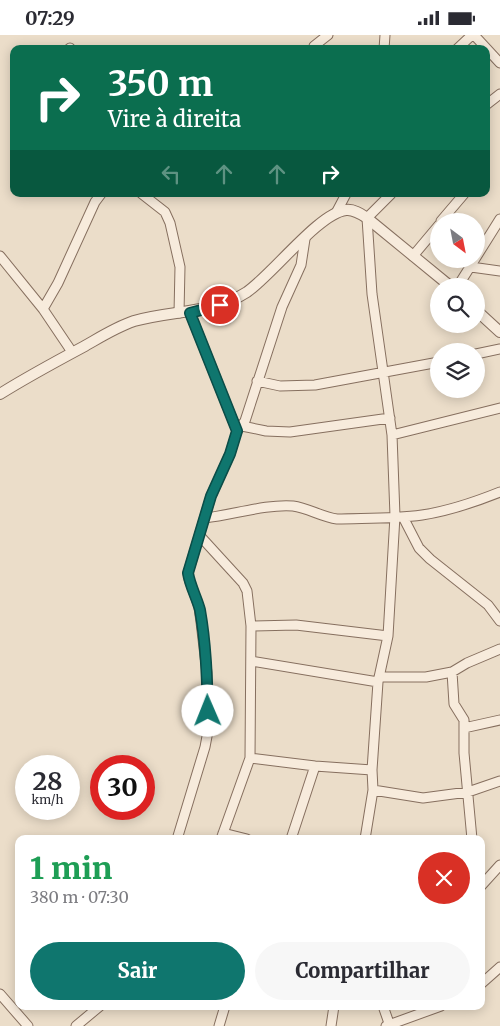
<!DOCTYPE html>
<html lang="pt">
<head>
<meta charset="utf-8">
<style>
  :root { --surface:#fff; --page:#f7f7f7; --text:#2b2b33; --muted:#7c7c81; --accent:#0f766e }
  body { margin:0; font-family:Merriweather,serif; background:var(--page); color:var(--text); height:100vh; display:flex; flex-direction:column; font-size:19px; white-space:nowrap }
  * { box-sizing:border-box; margin:0 }
  p { font-size:16px; color:var(--muted) }
  .icon { flex:none; width:28px; height:28px; fill:none; stroke:currentColor; stroke-width:2; stroke-linecap:round; stroke-linejoin:round }
  .map { position:relative; flex:1; overflow:hidden }
  .details { position:absolute; left:15px; top:800px; width:470px; height:175px; display:flex; flex-direction:column; background:var(--surface); border-radius:10px; box-shadow:0 2px 12px #0003 }
  .details>* { flex:none }
  .hud { position:absolute; left:10px; top:10px; width:480px; height:152px; border-radius:10px; box-shadow:0 2px 12px #0003; background:#0b6e4f; color:#fff; overflow:hidden }
  .needle { width:32px; rotate:148deg }
  .tools { position:absolute; left:430px; top:178px; display:grid; gap:10px }
  .tools a { display:grid; place-items:center; width:55px; height:55px; border-radius:50%; background:var(--surface); box-shadow:0 2px 12px #0003; font-size:25px }
  .speed { position:absolute; left:15px; top:720px; display:flex; gap:10px; font-size:25px; font-weight:700; text-align:center }
  .speed>* { display:grid; place-content:center; width:65px; height:65px; border-radius:50%; background:var(--surface); box-shadow:0 2px 12px #0003; line-height:1 }
  .speed small { font-size:12px; font-weight:400 }
  .speed .limit { border:8px solid #d22; background:#fff; color:#111 }
  .pin { position:absolute; display:grid; place-items:center; width:42px; height:42px; color:#fff; margin:-21px; border:2px solid #fff; border-radius:50%; box-shadow:0 1px 5px #0007 }
  .me { position:absolute; width:55px; margin:-28px; rotate:359deg; stroke-linejoin:round; filter:drop-shadow(0 0 4px #0008) }
  .turn { display:flex; align-items:center; gap:18px; height:105px; padding:0 15px; font-size:22px }
  .turn .icon { width:65px; height:65px; stroke-width:2.5 }
  .turn b { display:block; font-size:35px; line-height:42px }
  .lanes { display:flex; align-items:center; height:48px; padding:0 15px; background:#0003; justify-content:center; gap:25px; direction:ltr }
  .lanes .off { opacity:.35 }
  .round { display:grid; place-items:center; flex:none; width:52px; height:52px; border-radius:26px; background:var(--page) }
  .summary { display:flex; align-items:center; justify-content:space-between; height:85px; padding:0 15px }
  h1 { font-size:30px; font-weight:800; line-height:38px; color:#1e9e55 }
  .action { display:flex; gap:10px; margin-top:auto; padding:10px 15px }
  .action a { flex:1; height:58px; border-radius:30px; background:var(--accent); color:#fff; font-size:20px; font-weight:800; line-height:58px; text-align:center }
  .action a+a { background:var(--page); color:var(--text) }
  .status { display:flex; justify-content:space-between; align-items:center; height:35px; padding:0 25px; background:var(--surface); direction:ltr }
  .status svg { height:14px; fill:currentColor }
  .map>svg:first-child { display:block }
  .lines { fill:none; stroke-linecap:round; stroke-linejoin:round }
  .minor-casing { stroke:#866f5f; stroke-width:11 }
  .tertiary-casing { stroke:#866f5f; stroke-width:12 }
  .minor { stroke:#f7ebdc; stroke-width:9 }
  .tertiary { stroke:#f7ebdc; stroke-width:10 }
  .route-casing { stroke:#0a4d48; stroke-width:12 }
  .route { stroke:#0f766e; stroke-width:9 }
</style>
</head>
<body>
<div class="status"><b>07:29</b><svg viewBox="0 0 49 12"><path d="M0 12V9h3v3zM5 12V6h3v6zM10 12V3h3v9zM15 12V0h3v12zM26 1h20v11H26zM47 4h2v5h-2z"/></svg></div>
<div class="map">
<svg width="500" height="991" viewBox="0 0 500 991">
  <rect width="100%" height="100%" fill="#ebddc9"/>
  <g class="lines">
    <g class="minor-casing">
      <path id="minor" d="M474 0 500 28
        M314 11 328 0
        M69 14 70 13
        M384 14 385 0
        M457 14 472 0
        M486 70 500 59
        M142 159 165 177 170 188 180 232 179 278
        M336 178 346 159
        M441 186 464 159
        M0 221 43 274 72 317
        M413 221 439 190
        M471 232 500 236
        M458 251 500 184
        M43 274 58 248 95 167 101 159
        M190 278 237 396
        M476 319 500 314
        M257 346 280 351 315 350 439 327
        M242 391 266 396 290 397 390 383
        M392 400 500 373
        M403 482 419 513 430 524 488 570 500 586
        M205 483C233 480 265 469 293 471 308 473 322 482 337 484 365 483 394 484 422 480 449 476 475 467 500 457
        M200 501 243 548 247 556 251 591 250 723 221 804
        M251 591 296 590 388 601
        M251 626 378 647
        M452 637 454 669 464 685V718L472 804
        M379 642H426L452 637 467 628 500 614
        M464 693 500 685
        M250 723 315 731 372 735
        M373 755 423 763 468 757 500 746
        M223 798 247 804
        M178 801 205 712 208 696 207 638 201 587 199 572 189 544 188 538 211 461 230 419 237 396 245 386 282 272 301 230 305 204
        M291 804 315 731
        M365 804 373 755 372 735 378 647 388 601 395 481 392 400 372 259 367 183 391 159
        M481 851 500 830
        M481 949 500 932
        M0 959 28 991
        M383 971 390 991
        M76 991 100 971
        M219 991 225 971
        M331 991 334 971
        M386 991 441 971"/>
    </g>
    <g class="tertiary-casing">
      <path id="tertiary" d="M476 275 500 297
        M0 359C27 342 55 327 83 312 99 303 116 292 134 286 172 275 213 279 247 257 273 239 319 178 346 175 354 174 361 179 367 183L450 251"/>
    </g>
    <use href="#minor" class="minor"/>
    <use href="#tertiary" class="tertiary"/>
  </g>
  <g class="lines">
    <g class="route-casing">
      <path id="route" d="M208 676C207 643 206 609 200 575 197 563 190 551 188 538L211 461 230 419 237 396 190 278 220 270"/>
    </g>
    <use href="#route" class="route"/>
  </g>
</svg>
<div class="tools">
<a><svg class="needle" viewBox="-14 -14 28 28"><path d="M0-13l5 13h-10z" fill="#e53935"/><path d="M0 13l5-13h-10z" fill="#7c7c81"/></svg></a>
<a><svg class="icon" aria-label="search" viewBox="0 0 24 24"><circle cx="10" cy="10" r="6"/><path d="M15 15l6 6"/></svg></a>
<a><svg class="icon" aria-label="layers" viewBox="0 0 24 24"><path d="M12 4l9 5-9 5-9-5zM3 14l9 5 9-5"/></svg></a>
</div>
<div class="speed"><div>28<small>km/h</small></div><div class="limit">30</div></div>
<div class="pin" style="left:220px;top:270px;background:#d93025"><svg class="icon" aria-label="arrive" viewBox="0 0 24 24"><path d="M6 21V4h12l-3 4 3 4H6"/></svg></div>
<svg class="me" style="left:208px;top:676px" viewBox="-20 -20 40 40"><circle r="19" fill="#fff"/><path d="M0-13L10 11 0 6-10 11z" fill="#0f766e"/></svg>
<div class="hud">
<div class="turn"><svg class="icon" aria-label="right" viewBox="0 0 24 24"><path d="M7 20v-9h11M14 6l5 5-5 5"/></svg><div><b>350 m</b>Vire à direita</div></div>
<div class="lanes"><svg class="icon off" aria-label="left" viewBox="0 0 24 24"><path d="M17 20v-9H6M10 6l-5 5 5 5"/></svg><svg class="icon off" aria-label="ahead" viewBox="0 0 24 24"><path d="M12 20V5M6 11l6-6 6 6"/></svg><svg class="icon off" aria-label="ahead" viewBox="0 0 24 24"><path d="M12 20V5M6 11l6-6 6 6"/></svg><svg class="icon" aria-label="right" viewBox="0 0 24 24"><path d="M7 20v-9h11M14 6l5 5-5 5"/></svg></div>
</div>
<section class="details">
<div class="summary"><div><h1>1 min</h1><p>380 m · 07:30</p></div><a class="round" style="background:#d93025;color:#fff"><svg class="icon" aria-label="close" viewBox="0 0 24 24"><path d="M6 6l12 12M18 6L6 18"/></svg></a></div>
<div class="action"><a>Sair</a><a>Compartilhar</a></div>
</section>
</div>
</body>
</html>
